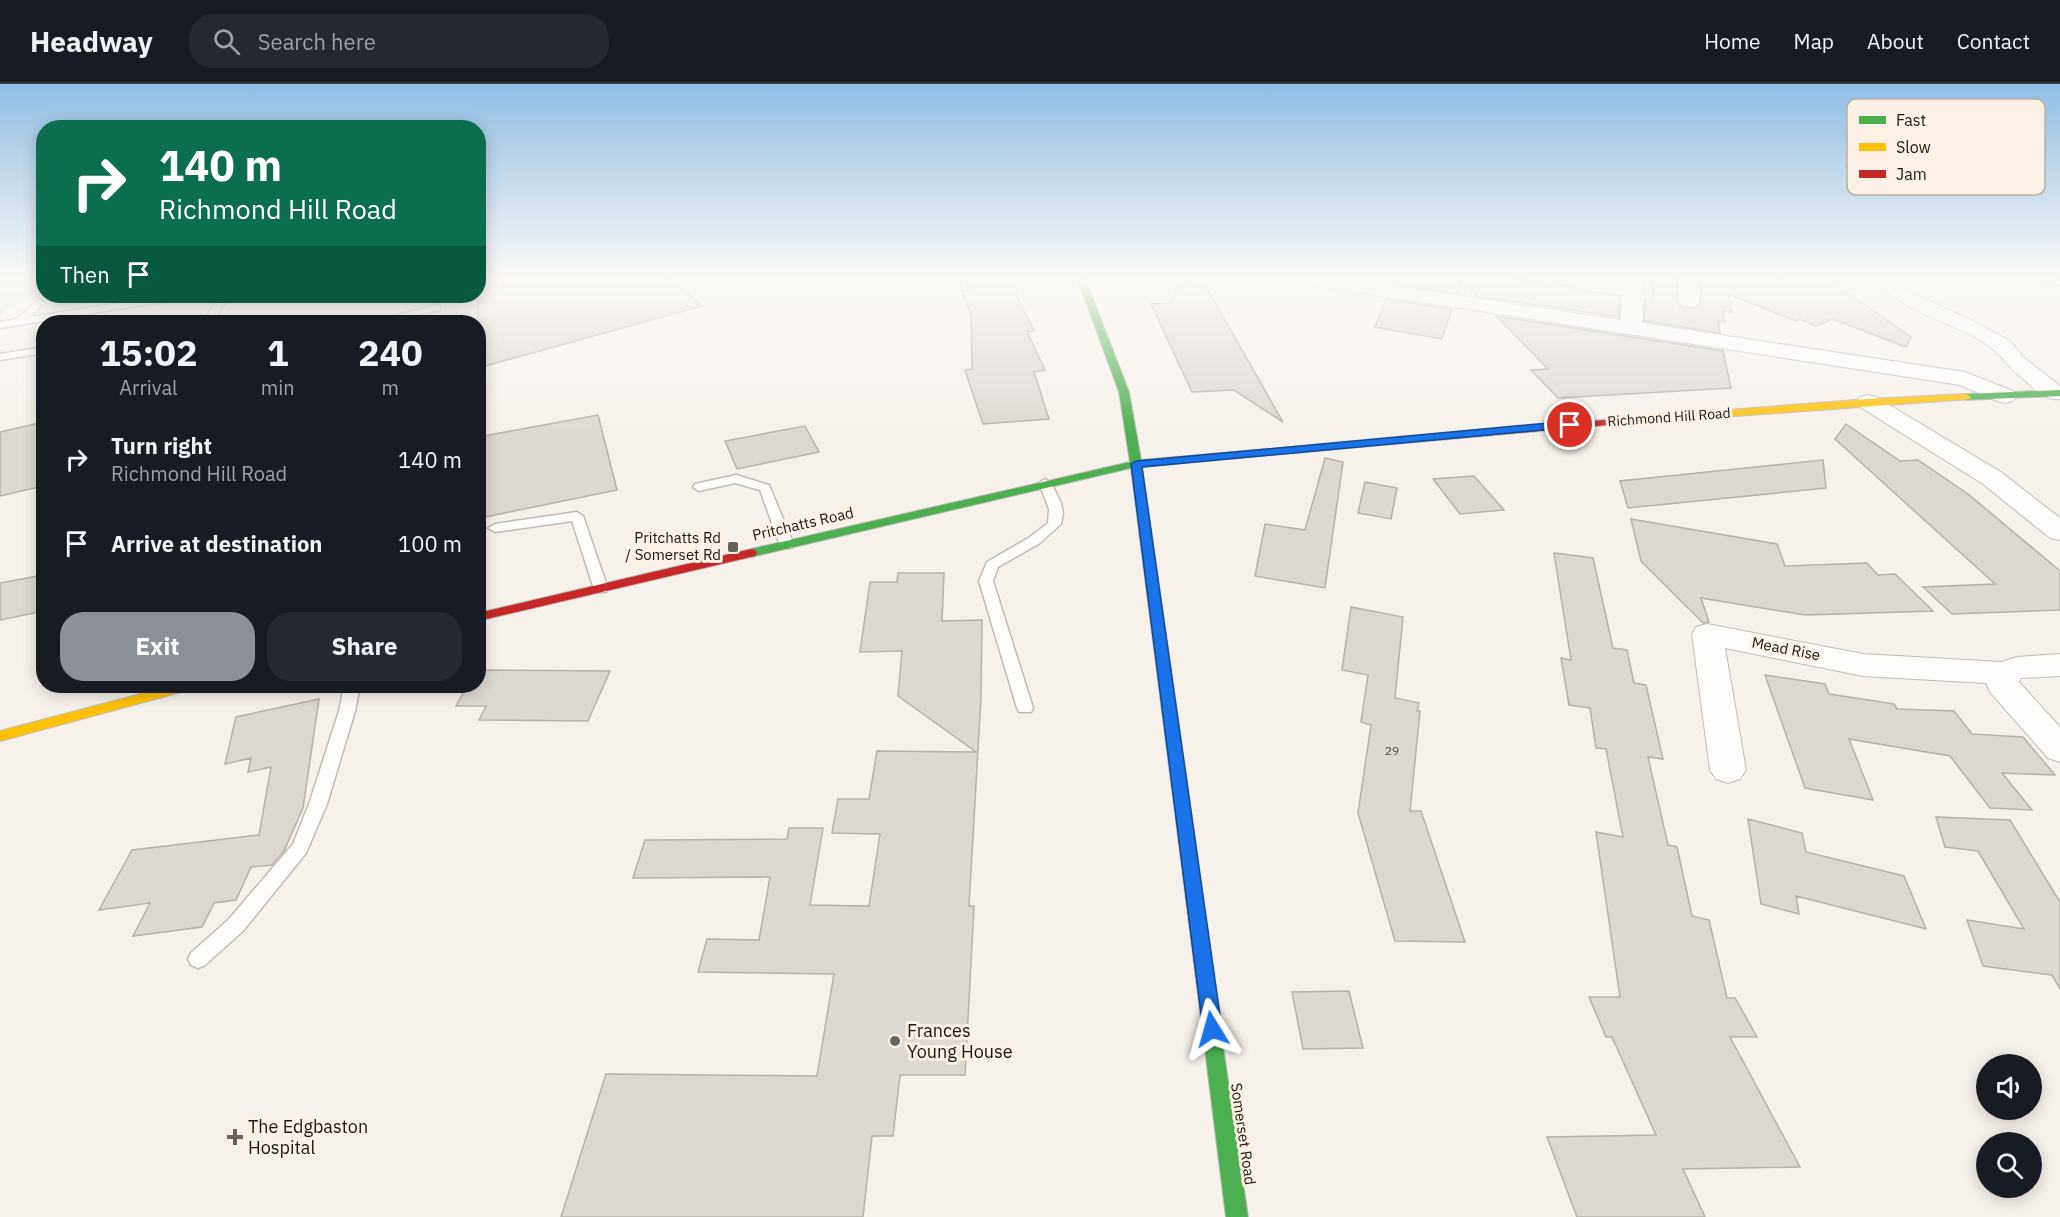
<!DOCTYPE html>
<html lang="en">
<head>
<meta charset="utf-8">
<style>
  :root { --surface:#171b24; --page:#242831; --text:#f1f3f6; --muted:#9ea1a6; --line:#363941; --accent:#8c9099 }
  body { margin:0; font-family:"IBM Plex Sans",sans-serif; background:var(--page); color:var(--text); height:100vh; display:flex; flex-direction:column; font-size:22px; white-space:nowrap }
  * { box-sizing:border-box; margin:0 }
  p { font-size:20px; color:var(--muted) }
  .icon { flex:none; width:33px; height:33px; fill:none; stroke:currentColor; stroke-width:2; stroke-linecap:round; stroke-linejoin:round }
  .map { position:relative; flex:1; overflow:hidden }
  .drawer { position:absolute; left:36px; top:231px; width:450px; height:378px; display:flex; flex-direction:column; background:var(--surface); border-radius:24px; box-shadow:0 3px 15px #0003 }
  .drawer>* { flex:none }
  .top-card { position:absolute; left:36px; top:36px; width:450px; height:183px; border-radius:24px; box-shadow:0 3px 15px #0003; background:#0b6e4f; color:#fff; overflow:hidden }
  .buttons { position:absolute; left:1976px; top:970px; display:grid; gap:12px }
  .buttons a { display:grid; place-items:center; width:66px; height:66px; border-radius:50%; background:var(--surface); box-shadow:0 3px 15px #0003; font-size:30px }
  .pin { position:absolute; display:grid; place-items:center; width:51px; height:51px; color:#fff; margin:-26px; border:3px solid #fff; border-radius:50%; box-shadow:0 2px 6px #0007 }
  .me { position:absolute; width:66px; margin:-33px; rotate:352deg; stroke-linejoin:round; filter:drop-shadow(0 0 4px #0008) }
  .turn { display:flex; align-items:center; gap:21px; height:126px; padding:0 24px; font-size:27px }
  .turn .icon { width:78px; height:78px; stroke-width:2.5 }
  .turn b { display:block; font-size:42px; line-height:51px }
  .then { display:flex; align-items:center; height:57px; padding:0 24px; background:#0003; gap:12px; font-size:22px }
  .eta { display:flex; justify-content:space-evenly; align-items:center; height:102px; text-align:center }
  .eta b { font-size:36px; font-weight:700; line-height:42px }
  .cta { display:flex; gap:12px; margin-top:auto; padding:12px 24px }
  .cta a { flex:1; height:69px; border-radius:24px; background:var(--accent); color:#fff; font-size:24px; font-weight:700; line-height:69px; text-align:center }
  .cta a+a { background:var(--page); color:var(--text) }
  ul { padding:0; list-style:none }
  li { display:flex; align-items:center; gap:18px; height:84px; padding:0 24px }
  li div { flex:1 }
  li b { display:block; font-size:22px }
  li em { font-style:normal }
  header { display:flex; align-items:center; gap:36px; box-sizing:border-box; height:84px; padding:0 30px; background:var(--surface); border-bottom:2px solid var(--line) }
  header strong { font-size:28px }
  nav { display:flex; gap:33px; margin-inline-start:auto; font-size:21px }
  .search { width:420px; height:54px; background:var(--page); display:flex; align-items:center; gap:15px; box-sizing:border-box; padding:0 21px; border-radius:24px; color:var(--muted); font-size:22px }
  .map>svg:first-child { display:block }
  .green { fill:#cfe5ce }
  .building { fill:#ded8d2; stroke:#b6b1ab; stroke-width:1.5 }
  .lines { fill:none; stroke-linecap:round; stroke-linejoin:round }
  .lane-casing { stroke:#c1bbb6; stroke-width:3 }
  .street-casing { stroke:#c1bbb6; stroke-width:2 }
  .fast-casing { stroke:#c1bbb6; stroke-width:2 }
  .slow-casing { stroke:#c1bbb6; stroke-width:2 }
  .jam-casing { stroke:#c1bbb6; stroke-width:2 }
  .lane { fill:#fefdfc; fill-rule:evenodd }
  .street { fill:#fefdfc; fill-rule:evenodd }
  .fast { fill:#4caf50; fill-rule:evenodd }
  .slow { fill:#ffc107; fill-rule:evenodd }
  .jam { fill:#c62828; fill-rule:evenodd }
  .route { fill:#1a73e8; stroke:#114b97; stroke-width:1.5 }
  .poi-dot { fill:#68635d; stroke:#fdf1e5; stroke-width:2 }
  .labels { text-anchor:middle; stroke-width:6; stroke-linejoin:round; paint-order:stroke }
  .number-label { font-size:12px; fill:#4c4641 }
  .far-street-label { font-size:14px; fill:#1b1611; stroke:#fdf1e5 }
  .street-label { font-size:15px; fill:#1b1611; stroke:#fdf1e5 }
  .poi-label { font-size:15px; fill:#1b1611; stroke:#fdf1e5; text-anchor:end }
  .near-poi-label { font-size:18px; fill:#1b1611; stroke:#fdf1e5; text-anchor:start }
  .key { fill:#fdf1e5; stroke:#b9afa5; stroke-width:1.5 }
  .key-label { font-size:16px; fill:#1b1611 }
</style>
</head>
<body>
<header>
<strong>Headway</strong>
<div class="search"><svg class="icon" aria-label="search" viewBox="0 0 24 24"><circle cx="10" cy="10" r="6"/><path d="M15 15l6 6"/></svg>Search here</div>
<nav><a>Home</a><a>Map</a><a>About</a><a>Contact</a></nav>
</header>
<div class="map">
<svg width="2060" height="1133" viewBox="0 0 2060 1133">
  <rect width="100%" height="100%" fill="#f7f1eb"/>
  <path class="green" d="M0 194H43L44 212H148L61 223 53 220 55 214 17 218 0 232Z"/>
  <path class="building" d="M478 194H670L702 222 478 284Z
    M965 194H1008L1034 247 1027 248 1045 286 1034 288 1049 335 983 340 965 286 972 285 971 231 961 206 969 205Z
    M1394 194H1511L1573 202V205L1620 212 1619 233 1477 212 1462 197 1458 209 1392 200Z
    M1652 194H1677V218L1682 224H1696L1701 219V194H1826L1911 253 1906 263 1833 235 1816 242 1800 235 1796 237 1728 210 1732 228 1723 227 1725 238 1718 237 1720 249 1644 237 1645 215 1653 217Z
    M1185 197 1205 201 1283 338 1234 306 1192 308 1151 220 1168 219Z
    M1386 215 1452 225 1442 255 1375 243Z
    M1496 232 1723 267 1731 304 1558 314 1531 286 1548 285Z
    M598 331 617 406 480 434 478 353Z
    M44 338V402L0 412V348Z
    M1846 340 1900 377 1918 376 1968 410 2060 487V526L1952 530 1923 503 1995 500 1835 355Z
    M805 342 819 368 737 385 725 357Z
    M1325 374 1343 378 1325 504 1255 492 1265 440 1305 446Z
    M1823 376 1826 404 1628 424 1620 397Z
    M1474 392 1504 426 1460 430 1433 395Z
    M1365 398 1397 404 1391 435 1358 429Z
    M1631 435 1777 460 1785 482 1867 479 1878 491 1895 490 1933 527 1805 531 1701 514 1709 538 1703 539 1641 477Z
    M1554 469 1593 474 1613 564 1627 566 1634 599 1646 601 1663 675 1648 673 1668 761 1677 763 1692 832 1709 836 1727 914H1735L1757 953H1730L1800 1083 1683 1085 1705 1133H1577L1547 1053 1656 1051 1612 953H1606L1589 913H1620L1596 748 1623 753 1606 665 1596 664 1590 624 1569 621 1561 574 1571 576Z
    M898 489H944L942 537 982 536 981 613 969 822H974L965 991H900L893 1052H872L863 1133H561L606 990 817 992 834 890 698 888 707 855 759 856 770 793 633 794 645 756 787 755 789 744H823L810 821 869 822 880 750 832 749 838 715H869L877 667 976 668 898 612 902 567 860 568 870 498H897Z
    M44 491V527L0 536V499Z
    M1351 523 1403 533 1395 614 1419 619 1417 627H1420L1410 727H1421L1465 858 1395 857 1358 729 1371 641 1361 638 1368 591 1342 586Z
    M478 586 610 587 588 637 479 636 486 622H456L467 602H478Z
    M1765 591 1825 600 1829 610 1894 620 1897 625 1954 627 1972 650 2023 653 2055 691 2002 689 2032 726 1990 724 1950 672 1849 655 1873 716 1805 704Z
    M319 615 303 724 284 767 272 781 251 783 236 816 214 819 202 843 133 852 150 819 99 826 132 766 259 751 271 683 248 688 251 674 225 680 236 633Z
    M1936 733 2010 736 2060 818V905L2052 891 1983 882 1967 836 2024 845 1978 767 1945 763Z
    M1748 735 1802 749 1806 768 1904 792 1926 845 1796 812 1799 830 1761 820Z
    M1349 907 1363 964 1303 965 1292 908Z"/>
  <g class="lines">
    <g class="lane-casing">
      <path id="lane" d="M2060 195V201L2050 202 2045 199Z
        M165 212H185L180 215 0 244V238L17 235 39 215 44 218 30 233Z
        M220 212H229L213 238H203Z
        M437 221 440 222V226L386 238H370Z
        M44 263V269L0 276V270Z
        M736 391 769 401 794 461 792 464H782L780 461 760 406 735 399 699 407 693 403 695 400Z
        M1045 395 1051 399 1061 419 1063 430 1061 440 1040 459 998 483 993 497 1033 624 1031 628H1019L1017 624 979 497 987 478 1030 453 1048 439 1049 425 1039 399Z
        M577 428 583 432 608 505 606 508H596L594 505 572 437 495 448 488 444 495 440Z
        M344 602H360L355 627 327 720 306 769 243 847 205 881 198 884 191 881 188 875 191 869 229 835 293 760 309 720 339 627Z"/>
    </g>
    <g class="street-casing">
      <path id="street" d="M1293 194H1340L1621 236 1624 194H1644L1642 239 1965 288 2013 307 2017 312 2013 317 2005 319 1997 317 1960 301 1303 200 1296 198Z
        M1679 194H1699V218L1696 222H1682L1679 218Z
        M1876 194H1897L1912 209 1971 236 2010 257 2023 273 2060 302V315C2045 318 2032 302 2021 293 2010 285 2004 275 1995 267 1960 236 1904 234 1876 194Z
        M1868 311 1876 313 2001 388 2060 434V456L2050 454 1983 400 1860 323 1856 318 1860 313Z
        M1707 540 1863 570 2001 578 2017 573 2060 570V592L2021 594 2019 598 2060 643V678L2048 674 1990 608 1986 599 1863 592 1725 564 1746 686 1740 695 1728 699 1716 695 1710 686 1692 550 1696 543Z"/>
    </g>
    <g class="fast-casing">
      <path id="fast" d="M1077 194H1085L1129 308 1141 376 1211 370 1216 373 1211 376 1142 383 1188 705 1185 709 1180 711 1175 709 1172 705 1131 384 751 473 745 469 751 465 1130 378 1119 308Z
        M2060 306V312L1966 316 1961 313 1966 310Z
        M1211 934 1218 936 1220 942 1248 1133H1226L1202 942 1204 936Z"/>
    </g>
    <g class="slow-casing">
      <path id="slow" d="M1966 310 1971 313 1970 315 1638 339 1633 336 1638 333 1868 315Z
        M171 602H194L192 605 0 657V647Z"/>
    </g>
    <g class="jam-casing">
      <path id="jam" d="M1638 333 1642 334V338L1211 376 1206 373 1211 370Z
        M751 465 755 466 757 469 755 472 478 537V529Z
        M1180 699 1185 701 1188 705 1220 942 1218 948 1211 950 1204 948 1202 942 1172 705 1175 701Z"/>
    </g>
    <use href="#lane" class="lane"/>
    <use href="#street" class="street"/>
    <use href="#fast" class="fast"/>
    <use href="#slow" class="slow"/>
    <use href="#jam" class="jam"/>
  </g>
  <linearGradient id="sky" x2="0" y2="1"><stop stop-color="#8fbde3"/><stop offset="0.55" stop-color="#fbf9f6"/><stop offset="1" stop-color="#fbf9f6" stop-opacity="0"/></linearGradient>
  <rect width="2060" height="352" fill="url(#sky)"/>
  <path class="route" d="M1570 337 1574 338V343L1142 383 1222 945 1219 951 1212 953 1205 951 1203 945 1131 380 1136 377Z"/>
  <g class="poi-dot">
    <rect x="727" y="457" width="12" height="12" rx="3"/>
    <circle cx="895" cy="957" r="6"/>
    <path d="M232 1044h6v6h6v6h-6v6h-6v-6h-6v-6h6z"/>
  </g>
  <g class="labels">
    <g class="number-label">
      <text x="1392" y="671">29</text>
    </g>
    <g class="far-street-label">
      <text transform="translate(1669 333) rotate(-4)" y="5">Richmond Hill Road</text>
    </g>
    <g class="street-label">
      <text transform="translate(803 440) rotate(-13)" y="5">Pritchatts Road</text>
      <text transform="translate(1786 565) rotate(11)" y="5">Mead Rise</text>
      <text transform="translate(1243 1050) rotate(82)" y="5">Somerset Road</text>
    </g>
    <g class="poi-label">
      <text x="721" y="459">Pritchatts Rd<tspan x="721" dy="17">/ Somerset Rd</tspan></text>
    </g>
    <g class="near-poi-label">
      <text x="907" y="953">Frances<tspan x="907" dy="21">Young House</tspan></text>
      <text x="248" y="1049">The Edgbaston<tspan x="248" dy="21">Hospital</tspan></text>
    </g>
  </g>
  <rect x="1847" y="15" width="198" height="96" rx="9" class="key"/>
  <rect x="1859" y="32" width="27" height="8" fill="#4caf50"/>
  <rect x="1859" y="59" width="27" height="8" fill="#ffc107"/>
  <rect x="1859" y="86" width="27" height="8" fill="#c62828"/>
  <g class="key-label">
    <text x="1896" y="42">Fast</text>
    <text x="1896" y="69">Slow</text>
    <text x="1896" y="96">Jam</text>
  </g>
</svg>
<div class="buttons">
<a><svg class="icon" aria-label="sound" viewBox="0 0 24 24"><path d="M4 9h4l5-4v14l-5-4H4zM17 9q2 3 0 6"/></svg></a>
<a><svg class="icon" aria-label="search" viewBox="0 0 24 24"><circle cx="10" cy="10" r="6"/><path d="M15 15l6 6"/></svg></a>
</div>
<div class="pin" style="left:1570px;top:341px;background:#d93025"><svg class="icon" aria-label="arrive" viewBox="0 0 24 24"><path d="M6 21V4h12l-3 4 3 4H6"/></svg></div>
<svg class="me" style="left:1212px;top:945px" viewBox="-20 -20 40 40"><path d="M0-17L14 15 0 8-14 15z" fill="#1a73e8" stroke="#fff" stroke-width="4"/></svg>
<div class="top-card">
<div class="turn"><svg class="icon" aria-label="right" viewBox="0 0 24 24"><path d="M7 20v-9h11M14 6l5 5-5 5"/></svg><div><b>140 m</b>Richmond Hill Road</div></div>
<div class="then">Then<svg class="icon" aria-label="arrive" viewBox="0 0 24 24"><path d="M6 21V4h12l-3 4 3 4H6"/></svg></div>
</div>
<section class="drawer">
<div class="eta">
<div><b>15:02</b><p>Arrival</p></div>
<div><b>1</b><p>min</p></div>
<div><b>240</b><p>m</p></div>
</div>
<ul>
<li><svg class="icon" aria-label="right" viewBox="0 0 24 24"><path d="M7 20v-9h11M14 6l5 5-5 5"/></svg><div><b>Turn right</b><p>Richmond Hill Road</p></div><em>140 m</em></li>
<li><svg class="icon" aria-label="arrive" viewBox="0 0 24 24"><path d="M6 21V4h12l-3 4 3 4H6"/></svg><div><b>Arrive at destination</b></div><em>100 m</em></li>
</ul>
<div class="cta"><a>Exit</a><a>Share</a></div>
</section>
</div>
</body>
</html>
